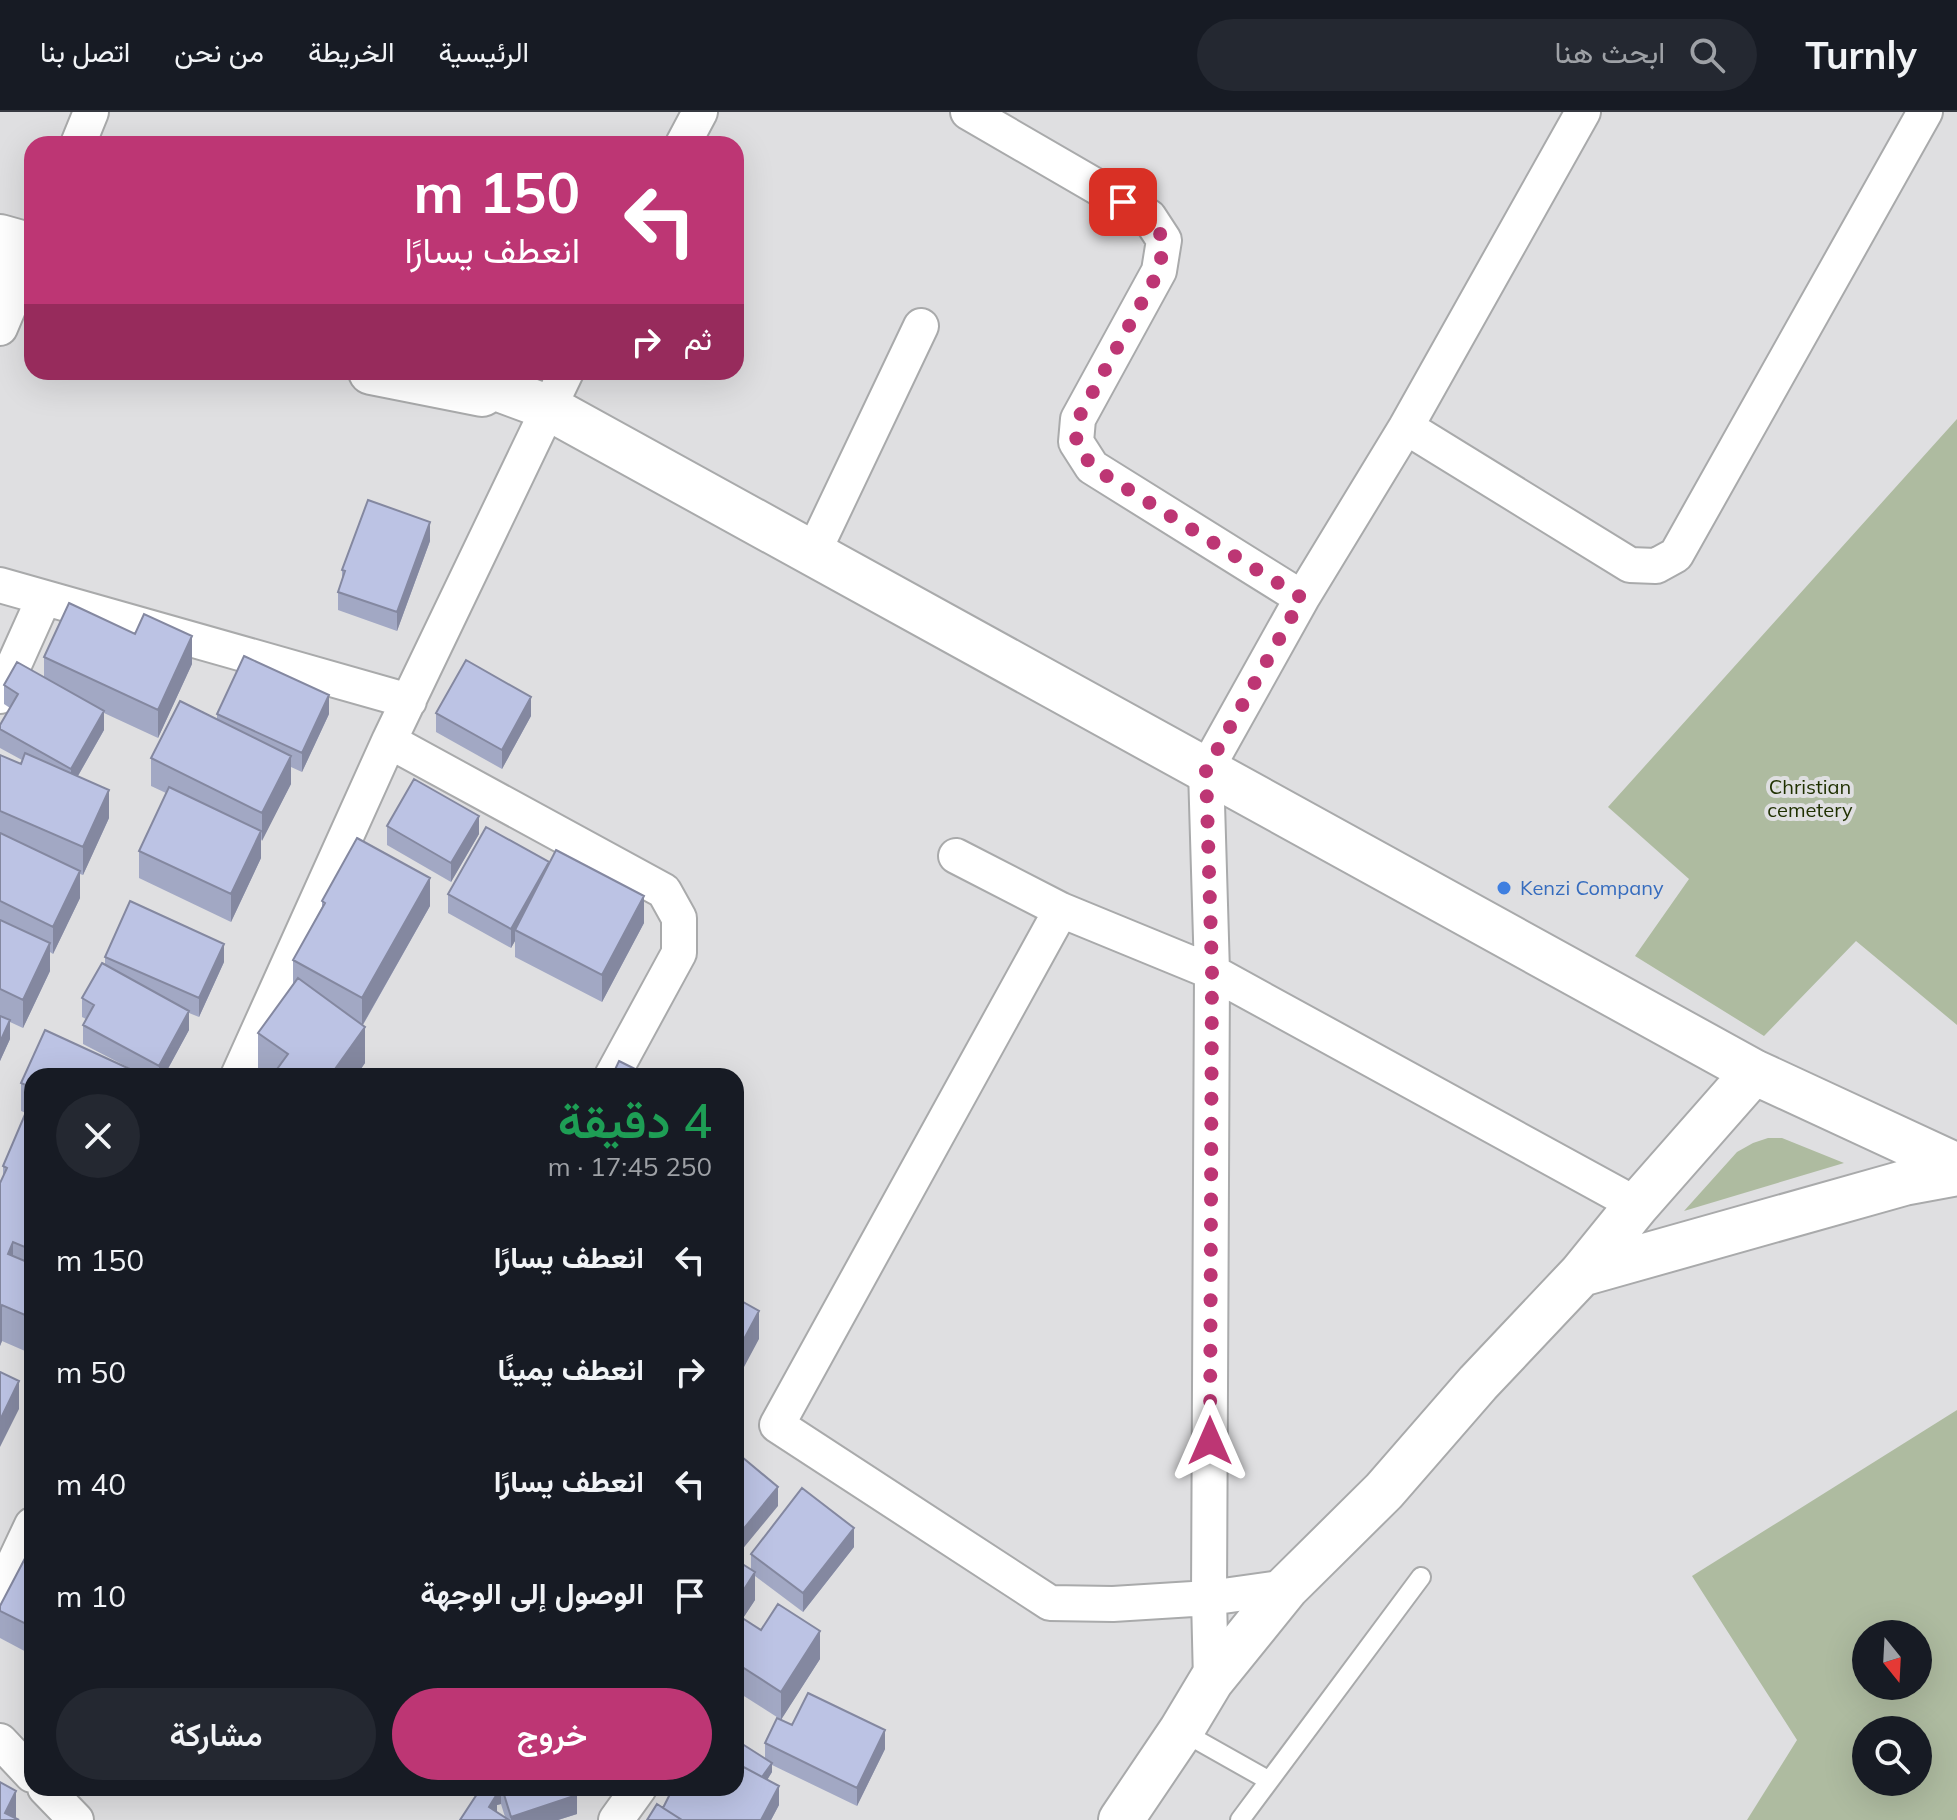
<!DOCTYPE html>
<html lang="ar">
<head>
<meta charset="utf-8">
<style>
  :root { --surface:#171b24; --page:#242831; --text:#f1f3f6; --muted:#9ea1a6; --line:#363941; --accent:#bd3674 }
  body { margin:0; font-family:Mulish,Vazirmatn,sans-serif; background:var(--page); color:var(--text); direction:rtl; height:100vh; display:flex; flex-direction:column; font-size:30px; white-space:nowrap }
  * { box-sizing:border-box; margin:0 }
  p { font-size:26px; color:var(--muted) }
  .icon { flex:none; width:44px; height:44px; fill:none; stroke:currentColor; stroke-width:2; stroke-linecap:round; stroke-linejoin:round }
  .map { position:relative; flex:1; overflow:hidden; direction:ltr }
  .drawer { position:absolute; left:24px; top:956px; width:720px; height:728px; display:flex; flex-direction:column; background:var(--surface); border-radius:24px; box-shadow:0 8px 32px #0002; direction:rtl }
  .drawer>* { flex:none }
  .top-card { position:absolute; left:24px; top:24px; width:720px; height:244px; border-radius:24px; box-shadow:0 8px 32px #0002; direction:rtl; background:#bd3674; color:#fff; overflow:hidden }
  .needle { width:52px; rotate:162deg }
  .fabs { position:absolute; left:1852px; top:1508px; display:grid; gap:16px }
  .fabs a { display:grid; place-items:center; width:80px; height:80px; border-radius:50%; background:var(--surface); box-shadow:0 8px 32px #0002; font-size:40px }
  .pin { position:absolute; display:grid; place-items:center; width:68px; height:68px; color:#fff; margin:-34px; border-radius:16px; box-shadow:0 4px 12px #0006 }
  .me { position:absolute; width:88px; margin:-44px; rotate:0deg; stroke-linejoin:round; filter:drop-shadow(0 0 6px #0008) }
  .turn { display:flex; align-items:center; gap:28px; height:168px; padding:0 32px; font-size:36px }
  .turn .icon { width:104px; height:104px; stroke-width:2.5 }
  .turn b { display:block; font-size:56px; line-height:68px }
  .then { display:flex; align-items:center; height:76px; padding:0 32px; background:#0003; gap:16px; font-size:30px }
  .round { display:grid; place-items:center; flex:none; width:84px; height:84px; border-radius:42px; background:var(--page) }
  .head { display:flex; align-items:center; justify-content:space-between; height:136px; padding:0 32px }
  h1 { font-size:48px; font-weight:600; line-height:60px; color:#1e9e55 }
  .primary-button { display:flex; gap:16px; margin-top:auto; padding:16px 32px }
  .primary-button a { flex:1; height:92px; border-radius:48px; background:var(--accent); color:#fff; font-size:32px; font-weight:600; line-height:92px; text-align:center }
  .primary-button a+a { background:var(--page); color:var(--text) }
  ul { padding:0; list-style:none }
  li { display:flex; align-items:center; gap:24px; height:112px; padding:0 32px }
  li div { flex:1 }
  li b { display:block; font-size:30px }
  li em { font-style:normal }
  header { display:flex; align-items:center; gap:48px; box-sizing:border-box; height:112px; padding:0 40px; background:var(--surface); border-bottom:2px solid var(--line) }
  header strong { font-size:38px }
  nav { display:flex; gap:44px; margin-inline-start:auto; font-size:28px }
  .search { width:560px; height:72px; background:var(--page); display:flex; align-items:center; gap:20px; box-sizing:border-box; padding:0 28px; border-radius:44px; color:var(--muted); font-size:30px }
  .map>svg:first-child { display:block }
  .green { fill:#aebba0; fill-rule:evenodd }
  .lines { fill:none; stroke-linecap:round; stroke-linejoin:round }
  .lane-casing { stroke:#a9aaab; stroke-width:22 }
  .street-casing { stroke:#a9aaab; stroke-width:38 }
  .secondary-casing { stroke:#a9aaab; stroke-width:48 }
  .lane { stroke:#fff; stroke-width:18 }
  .street { stroke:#fff; stroke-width:34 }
  .secondary { stroke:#fff; stroke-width:44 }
  .wall { fill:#a2a8c4; fill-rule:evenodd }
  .shaded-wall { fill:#8488a0 }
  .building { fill:#bcc3e4; stroke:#8488a0; stroke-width:2 }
  .route { stroke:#bd3674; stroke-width:14; stroke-dasharray:0 25.2 }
  .shop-dot { fill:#3f7fe0; stroke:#dfdfe1; stroke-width:3 }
  .labels { text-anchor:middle; stroke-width:8; stroke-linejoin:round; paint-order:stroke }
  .park-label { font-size:20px; fill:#1f3000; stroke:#dfdfe1 }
  .shop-label { font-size:20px; fill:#366cbe; stroke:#dfdfe1; text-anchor:start }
</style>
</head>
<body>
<header>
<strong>Turnly</strong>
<div class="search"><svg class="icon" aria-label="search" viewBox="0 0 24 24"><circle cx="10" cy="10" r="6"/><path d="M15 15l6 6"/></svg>ابحث هنا</div>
<nav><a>الرئيسية</a><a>الخريطة</a><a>من نحن</a><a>اتصل بنا</a></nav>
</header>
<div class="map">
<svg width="1957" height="1708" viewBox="0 0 1957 1708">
  <rect width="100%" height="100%" fill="#dfdfe1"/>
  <path class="green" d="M1957 307V913L1856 829 1764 924 1635 844 1689 767 1608 695Z
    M1768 1026H1782L1844 1051 1684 1099 1737 1040 1753 1031Z
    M1957 1298V1708H1747L1797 1628 1692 1464ZM1866 1522H1918V1574H1866ZM1866 1618H1918V1670H1866Z"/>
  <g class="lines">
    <g class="lane-casing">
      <path id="lane" d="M1181 1619 1268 1668
        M1240 1708 1421 1465"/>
    </g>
    <g class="street-casing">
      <path id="street" d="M968 0 1149 105 1164 128 1159 159 1078 307 1076 330 1092 355 1302 486
        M78 32 91 0
        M683 32 700 0
        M0 216 29 147
        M1406 315 1630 453 1656 454 1676 443 1925 0
        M813 441 921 214
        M0 473 409 589
        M0 584 44 486
        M389 629 664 779 679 806V841L612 964
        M956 744 1061 798 1212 860 1637 1093
        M1061 798 777 1313 1050 1491 1113 1492 1209 1486 1287 1475
        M238 964 389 629 566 260
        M0 1481 32 1413
        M1211 1569 1209 1486 1212 860 1206 658 1302 486 1406 315 1583 0
        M0 1629 32 1663
        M45 1676 76 1708
        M616 1708 639 1676"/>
    </g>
    <g class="secondary-casing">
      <path id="secondary" d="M0 125 32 134
        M0 162 32 169
        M371 260 482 282
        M453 260 547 295 1754 960 1957 1054
        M1581 1162 1904 1071 1957 1061
        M1121 1708 1181 1619 1211 1569 1287 1475 1384 1379 1478 1271 1581 1162 1637 1093 1754 960"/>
    </g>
    <use href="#lane" class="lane"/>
    <use href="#street" class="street"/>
    <use href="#secondary" class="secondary"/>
  </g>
  <path class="wall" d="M430 429 397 519 338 498V480L342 468V458Z
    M44 545 192 552 158 626 104 601V618L78 664 109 706 83 763 80 762V786L53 842 50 840V859L23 916 10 910V927L0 949V643L21 652 22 648 0 636V613L10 596 4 592V573L44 565Z
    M436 601 531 604 502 657 436 620Z
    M217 602H329L302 660 291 655V672L261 729V746L231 810 139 766V739L166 681 151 674V646L217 607Z
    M387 714 479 722 451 770 387 733Z
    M448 782 644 811 602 890 515 845V829L511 836 448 801Z
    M130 789 224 832V850L199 905 189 901V918L164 964H32V1242L2 1229 0 1234V1071L3 1065V1054L26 1001 21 999V971L45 918 137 960 83 932V913L86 907 82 905V886L102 851 105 853V845Z
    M322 789 430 794 363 913 365 951 356 964H268L258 957V921L293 873V848L322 795Z
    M32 1433V1543L0 1526V1494Z
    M854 1435 803 1500 755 1464V1488L743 1506 761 1518 820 1547 781 1607 792 1613 885 1637 857 1694 772 1653V1660L767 1668 779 1693 771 1708H647L663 1696 736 1676 765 1646V1631L780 1607 736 1579V1448L751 1458V1442Z
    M478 1676H574L577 1702 558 1708H460L479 1679ZM501 1692 505 1705 497 1700V1693Z"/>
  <path class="shaded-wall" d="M430 410V429L397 519V500Z
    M192 524V552L158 626V598Z
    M329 583V602L302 660V641Z
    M531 585V604L502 657V638Z
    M104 599V618L71 676V657Z
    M291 644V672L262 729V701Z
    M109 678V706L83 763V735Z
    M479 704V722L451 770V751Z
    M261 719V746L231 810V782Z
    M549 750V769L515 818V829L511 836V817Z
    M80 759V786L53 842V815Z
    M430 766V794L362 914V886Z
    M644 784V811L602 890V863Z
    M50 831V859L23 916V888Z
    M224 832V850L199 905V886Z
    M189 899V918L164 964H159V954Z
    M10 908V927L0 949V930Z
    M365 915V951L356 964H330Z
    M13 1130V1166L8 1142Z
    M2 1193V1229L0 1234V1198Z
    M759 1199V1227L736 1270V1242Z
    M19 1269V1297L0 1335V1308Z
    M778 1375V1394L736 1445V1426Z
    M854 1416V1435L803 1500V1481Z
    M755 1460V1488L736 1517V1490Z
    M820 1519V1547L781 1608V1580Z
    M885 1618V1637L857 1694V1676Z
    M772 1651V1660L761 1678V1668Z
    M779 1674V1693L771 1708H761Z
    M485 1676H501V1692L497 1693V1708H489Z
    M16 1679V1706L5 1701Z
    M577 1683V1702L558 1708H511V1705Z"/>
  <path class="building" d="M368 388 430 410 397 500 338 480 345 459 342 458Z
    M69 491 135 522 144 502 192 524 158 598 44 545Z
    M244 544 329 583 302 641 217 602Z
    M466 548 531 585 502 638 436 601Z
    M17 550 104 599 71 657 0 617V613L18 582 4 573Z
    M180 589 291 644 262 701 151 646Z
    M25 641 109 678 83 735 0 699V643L21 652Z
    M414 667 479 704 451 751 387 714Z
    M169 675 261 719 231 782 139 739Z
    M486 715 549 750 511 817 448 782Z
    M0 721 80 759 53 815 0 789Z
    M357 726 430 766 362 886 293 848 325 791 322 789Z
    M556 738 644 784 602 863 515 818Z
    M130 789 224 832 199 886 105 845Z
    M0 808 50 831 23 888 0 877Z
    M102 851 189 899 159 954 83 913 94 893 82 886Z
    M298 866 365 915 330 964H272L288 942 258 921Z
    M0 904 10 908 0 930Z
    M45 918 145 964H32V976L21 971Z
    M619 949 649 964H612Z
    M32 986V1138L13 1130 8 1142 32 1152V1206L2 1193 0 1198V1071L7 1056 3 1054Z
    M736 1186 759 1199 736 1242Z
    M0 1260 19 1269 0 1308Z
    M736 1340 778 1375 736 1426Z
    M802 1376 854 1416 803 1481 751 1442Z
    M32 1433V1515L0 1499V1494Z
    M736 1448 755 1460 736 1490Z
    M778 1492 820 1519 781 1580 736 1551V1502L761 1518Z
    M808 1581 885 1618 857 1676 765 1631 777 1606 792 1613Z
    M736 1628 772 1651 762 1665 736 1651Z
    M736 1651 779 1674 761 1708H682L663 1696 673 1676H736Z
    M0 1670 16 1679 5 1701 19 1708H0Z
    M481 1676H487L497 1682 489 1695 509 1708H460Z
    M502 1676H574L577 1683 511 1705Z
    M657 1692 682 1708H647Z"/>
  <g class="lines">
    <path class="route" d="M1123 90 1149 105 1164 128 1159 159 1078 307 1076 330 1092 355 1302 486 1206 658 1212 860 1210 1329"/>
  </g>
  <circle class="shop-dot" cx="1504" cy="776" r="8"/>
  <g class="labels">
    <g class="park-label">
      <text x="1810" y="682">Christian<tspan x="1810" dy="23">cemetery</tspan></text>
    </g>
    <g class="shop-label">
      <text x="1520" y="783">Kenzi Company</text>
    </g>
  </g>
</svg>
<div class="fabs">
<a><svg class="needle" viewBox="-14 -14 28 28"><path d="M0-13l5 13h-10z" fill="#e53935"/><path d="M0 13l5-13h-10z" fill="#9ea1a6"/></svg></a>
<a><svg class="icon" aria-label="search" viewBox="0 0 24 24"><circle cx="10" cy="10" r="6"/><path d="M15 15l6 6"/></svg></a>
</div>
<div class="pin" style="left:1123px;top:90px;background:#d93025"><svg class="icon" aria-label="arrive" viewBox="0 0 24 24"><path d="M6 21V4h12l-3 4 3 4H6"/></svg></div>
<svg class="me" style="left:1210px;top:1329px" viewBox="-20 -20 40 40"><path d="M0-17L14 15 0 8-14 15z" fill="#bd3674" stroke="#fff" stroke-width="4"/></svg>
<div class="top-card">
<div class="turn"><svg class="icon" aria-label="left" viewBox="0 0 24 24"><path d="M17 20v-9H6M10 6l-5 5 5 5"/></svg><div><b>150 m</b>انعطف يسارًا</div></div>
<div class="then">ثم<svg class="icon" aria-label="right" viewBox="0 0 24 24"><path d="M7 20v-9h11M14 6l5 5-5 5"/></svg></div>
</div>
<section class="drawer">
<div class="head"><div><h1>4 دقيقة</h1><p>250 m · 17:45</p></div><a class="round"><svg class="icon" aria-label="close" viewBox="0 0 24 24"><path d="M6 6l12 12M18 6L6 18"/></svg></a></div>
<ul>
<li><svg class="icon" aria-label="left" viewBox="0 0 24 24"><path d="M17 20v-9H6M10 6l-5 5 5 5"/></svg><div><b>انعطف يسارًا</b></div><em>150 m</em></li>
<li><svg class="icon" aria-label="right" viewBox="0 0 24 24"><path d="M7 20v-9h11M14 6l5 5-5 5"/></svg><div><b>انعطف يمينًا</b></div><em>50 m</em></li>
<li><svg class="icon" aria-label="left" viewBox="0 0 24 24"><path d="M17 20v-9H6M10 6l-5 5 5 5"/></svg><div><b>انعطف يسارًا</b></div><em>40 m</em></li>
<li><svg class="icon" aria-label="arrive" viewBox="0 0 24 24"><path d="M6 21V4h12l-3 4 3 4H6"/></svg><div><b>الوصول إلى الوجهة</b></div><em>10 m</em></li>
</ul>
<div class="primary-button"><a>خروج</a><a>مشاركة</a></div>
</section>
</div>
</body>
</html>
